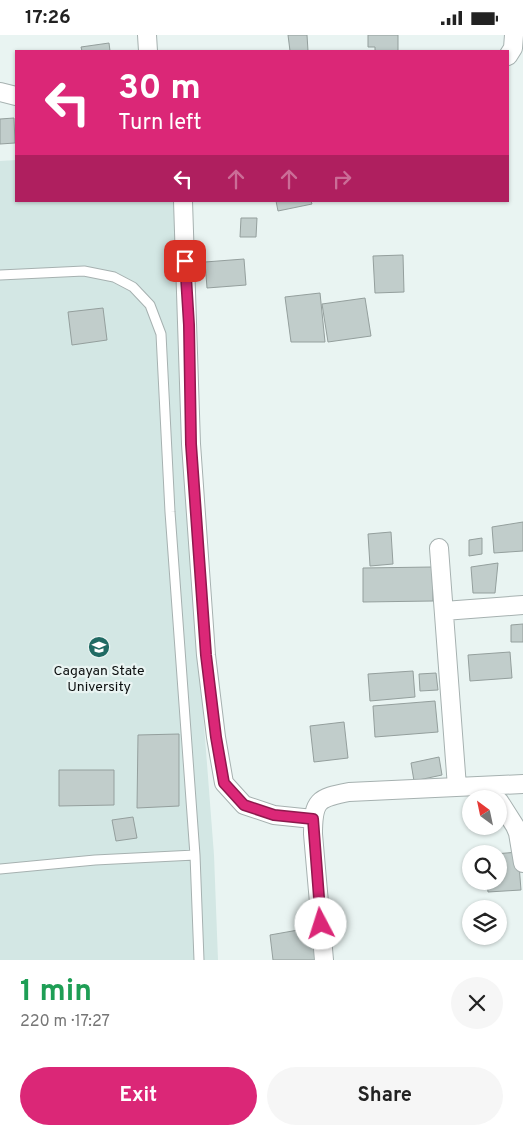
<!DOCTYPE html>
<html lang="en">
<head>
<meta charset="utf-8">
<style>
  :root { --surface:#fff; --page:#f6f6f6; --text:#222; --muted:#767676; --accent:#db2777 }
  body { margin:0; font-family:Overpass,sans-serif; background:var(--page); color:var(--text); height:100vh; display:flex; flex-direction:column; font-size:19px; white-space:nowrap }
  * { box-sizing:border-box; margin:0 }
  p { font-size:16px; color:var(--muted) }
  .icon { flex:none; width:28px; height:28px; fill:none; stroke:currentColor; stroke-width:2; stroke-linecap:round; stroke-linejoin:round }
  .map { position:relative; height:925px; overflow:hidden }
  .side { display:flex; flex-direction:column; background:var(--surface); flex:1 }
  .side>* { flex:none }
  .banner { position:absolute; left:15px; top:15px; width:494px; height:152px; border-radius:0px; box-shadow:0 1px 4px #0004; background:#db2777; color:#fff; overflow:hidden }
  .needle { width:32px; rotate:327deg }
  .buttons { position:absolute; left:462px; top:755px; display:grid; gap:10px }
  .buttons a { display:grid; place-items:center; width:45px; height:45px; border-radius:50%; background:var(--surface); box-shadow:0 1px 4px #0004; font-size:25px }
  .pin { position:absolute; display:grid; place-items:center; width:42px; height:42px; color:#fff; margin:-21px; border-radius:10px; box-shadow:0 2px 8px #0006 }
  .me { position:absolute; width:55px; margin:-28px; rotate:355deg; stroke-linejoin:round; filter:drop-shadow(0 0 4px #0008) }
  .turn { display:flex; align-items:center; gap:18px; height:105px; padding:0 20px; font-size:22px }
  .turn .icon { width:65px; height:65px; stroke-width:2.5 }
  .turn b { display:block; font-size:35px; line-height:42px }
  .lanes { display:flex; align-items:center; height:48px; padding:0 20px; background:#0003; justify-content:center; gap:25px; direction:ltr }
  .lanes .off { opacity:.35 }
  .round { display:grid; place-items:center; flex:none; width:52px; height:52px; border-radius:26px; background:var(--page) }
  .summary { display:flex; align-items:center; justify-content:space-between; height:85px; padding:0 20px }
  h1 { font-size:30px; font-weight:700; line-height:38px; color:#1e9e55 }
  .cta { display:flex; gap:10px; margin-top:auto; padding:10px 20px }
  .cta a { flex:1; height:58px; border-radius:30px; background:var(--accent); color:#fff; font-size:20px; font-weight:700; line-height:58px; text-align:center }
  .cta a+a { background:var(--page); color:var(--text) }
  .status { display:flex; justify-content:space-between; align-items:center; height:35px; padding:0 25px; background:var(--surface); direction:ltr }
  .status svg { height:14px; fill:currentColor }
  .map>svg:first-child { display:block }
  .built { fill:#d3e7e4 }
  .building { fill:#c1cdcb; stroke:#949f9d }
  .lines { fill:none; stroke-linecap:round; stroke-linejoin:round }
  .service-casing { stroke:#a6b1b0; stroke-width:11 }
  .minor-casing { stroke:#a6b1b0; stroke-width:20 }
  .service { stroke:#fff; stroke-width:9 }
  .minor { stroke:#fff; stroke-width:18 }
  .route-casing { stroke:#8e194d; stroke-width:12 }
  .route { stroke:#db2777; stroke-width:9 }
  .labels { text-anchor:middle; stroke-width:4.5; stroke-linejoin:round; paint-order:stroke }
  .poi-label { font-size:14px; fill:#0b0e0e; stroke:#e9f4f2 }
</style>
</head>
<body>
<div class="status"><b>17:26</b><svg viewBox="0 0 49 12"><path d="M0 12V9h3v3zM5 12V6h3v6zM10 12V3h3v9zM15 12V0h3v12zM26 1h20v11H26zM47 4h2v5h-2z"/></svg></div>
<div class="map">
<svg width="523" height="925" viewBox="0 0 523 925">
  <rect width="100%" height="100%" fill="#e9f4f2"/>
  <path class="built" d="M16 125V166H178L182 403 214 820 218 925H0V126Z"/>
  <path class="building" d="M288 0H307L308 16H290Z
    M368 0H398V16H375V12H368Z
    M109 8 110 16H82L81 12Z
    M14 83 15 108 0 109V84Z
    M276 166H311L312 169 278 176Z
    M241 183H257L256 202H240Z
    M403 220 404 257 375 258 373 221Z
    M244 224 246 250 207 253 205 227Z
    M320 258 325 307H291L285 262Z
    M365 263 371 301 328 307 322 269Z
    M103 273 107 305 72 310 68 277Z
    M523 487V516L494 518 492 492Z
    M391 497 393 529 370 531 368 499Z
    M482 503V519L469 521V505Z
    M498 528 495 558H473L471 532Z
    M432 532 433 566 363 567V533Z
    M523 589V607H511V590Z
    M510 617 512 643 470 646 468 620Z
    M413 636 415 662 370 666 368 639Z
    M436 638 438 655 420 656 419 639Z
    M435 666 438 697 375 702 373 671Z
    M344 687 348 723 314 727 310 691Z
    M179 699V771L137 773 138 700Z
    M439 722 442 740 414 746 411 728Z
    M59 735H114V770L59 771Z
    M133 782 137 803 116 806 112 785Z
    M518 817 521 855 488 857 487 846H499V819H495Z
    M315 892 317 925H273L270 900Z"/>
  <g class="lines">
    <g class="service-casing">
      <path id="service" d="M0 240 84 236 114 242 133 252 150 270 161 299 170 477 195 820
        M0 834 95 825 195 820 199 925"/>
    </g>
    <g class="minor-casing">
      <path id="minor" d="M147 0 148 16
        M508 21 513 13 514 0
        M0 57 16 61
        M183 166 191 409 206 620 216 702 224 748 244 770 274 780 313 784
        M439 513 457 752
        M444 576 523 570
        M499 766 515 791 518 798 523 828
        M324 925 313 799C313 765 318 763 349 757L523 749"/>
    </g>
    <use href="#service" class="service"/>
    <use href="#minor" class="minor"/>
  </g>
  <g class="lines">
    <g class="route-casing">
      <path id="route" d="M185 226 189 290 191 409 206 620 216 702 224 748 244 770 274 780 313 784 321 889"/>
    </g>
    <use href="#route" class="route"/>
  </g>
  <defs>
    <g id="university-disc" transform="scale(1.125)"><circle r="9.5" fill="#206a63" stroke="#e9f4f2"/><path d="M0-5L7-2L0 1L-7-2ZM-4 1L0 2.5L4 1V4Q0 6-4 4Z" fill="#fff"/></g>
  </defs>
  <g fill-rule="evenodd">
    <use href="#university-disc" x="99" y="612"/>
  </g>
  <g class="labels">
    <g class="poi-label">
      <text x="99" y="640">Cagayan State<tspan x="99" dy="16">University</tspan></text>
    </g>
  </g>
</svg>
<div class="buttons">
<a><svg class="needle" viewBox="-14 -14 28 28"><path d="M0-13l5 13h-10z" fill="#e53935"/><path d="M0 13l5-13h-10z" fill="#767676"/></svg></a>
<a><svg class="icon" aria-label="search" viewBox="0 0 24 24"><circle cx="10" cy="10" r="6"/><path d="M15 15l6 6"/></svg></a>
<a><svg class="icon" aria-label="layers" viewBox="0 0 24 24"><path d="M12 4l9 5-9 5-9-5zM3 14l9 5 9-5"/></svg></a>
</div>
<div class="pin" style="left:185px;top:226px;background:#d93025"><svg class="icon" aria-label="arrive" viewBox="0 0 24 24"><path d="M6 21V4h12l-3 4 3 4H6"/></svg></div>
<svg class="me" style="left:321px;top:889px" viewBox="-20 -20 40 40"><circle r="19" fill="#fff"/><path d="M0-13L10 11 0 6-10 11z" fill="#db2777"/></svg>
<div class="banner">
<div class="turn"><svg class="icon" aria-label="left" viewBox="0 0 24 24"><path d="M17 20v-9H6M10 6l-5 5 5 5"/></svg><div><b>30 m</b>Turn left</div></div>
<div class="lanes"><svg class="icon" aria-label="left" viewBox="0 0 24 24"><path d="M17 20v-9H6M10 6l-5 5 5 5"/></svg><svg class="icon off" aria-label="ahead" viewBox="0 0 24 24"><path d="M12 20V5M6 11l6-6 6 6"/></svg><svg class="icon off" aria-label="ahead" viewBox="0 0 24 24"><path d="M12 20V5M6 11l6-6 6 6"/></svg><svg class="icon off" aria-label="right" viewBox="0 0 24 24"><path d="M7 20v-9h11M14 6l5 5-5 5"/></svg></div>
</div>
</div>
<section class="side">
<div class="summary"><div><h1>1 min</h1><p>220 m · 17:27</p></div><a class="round"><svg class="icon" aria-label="close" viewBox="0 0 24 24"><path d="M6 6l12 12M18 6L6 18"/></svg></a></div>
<div class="cta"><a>Exit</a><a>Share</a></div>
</section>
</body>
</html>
